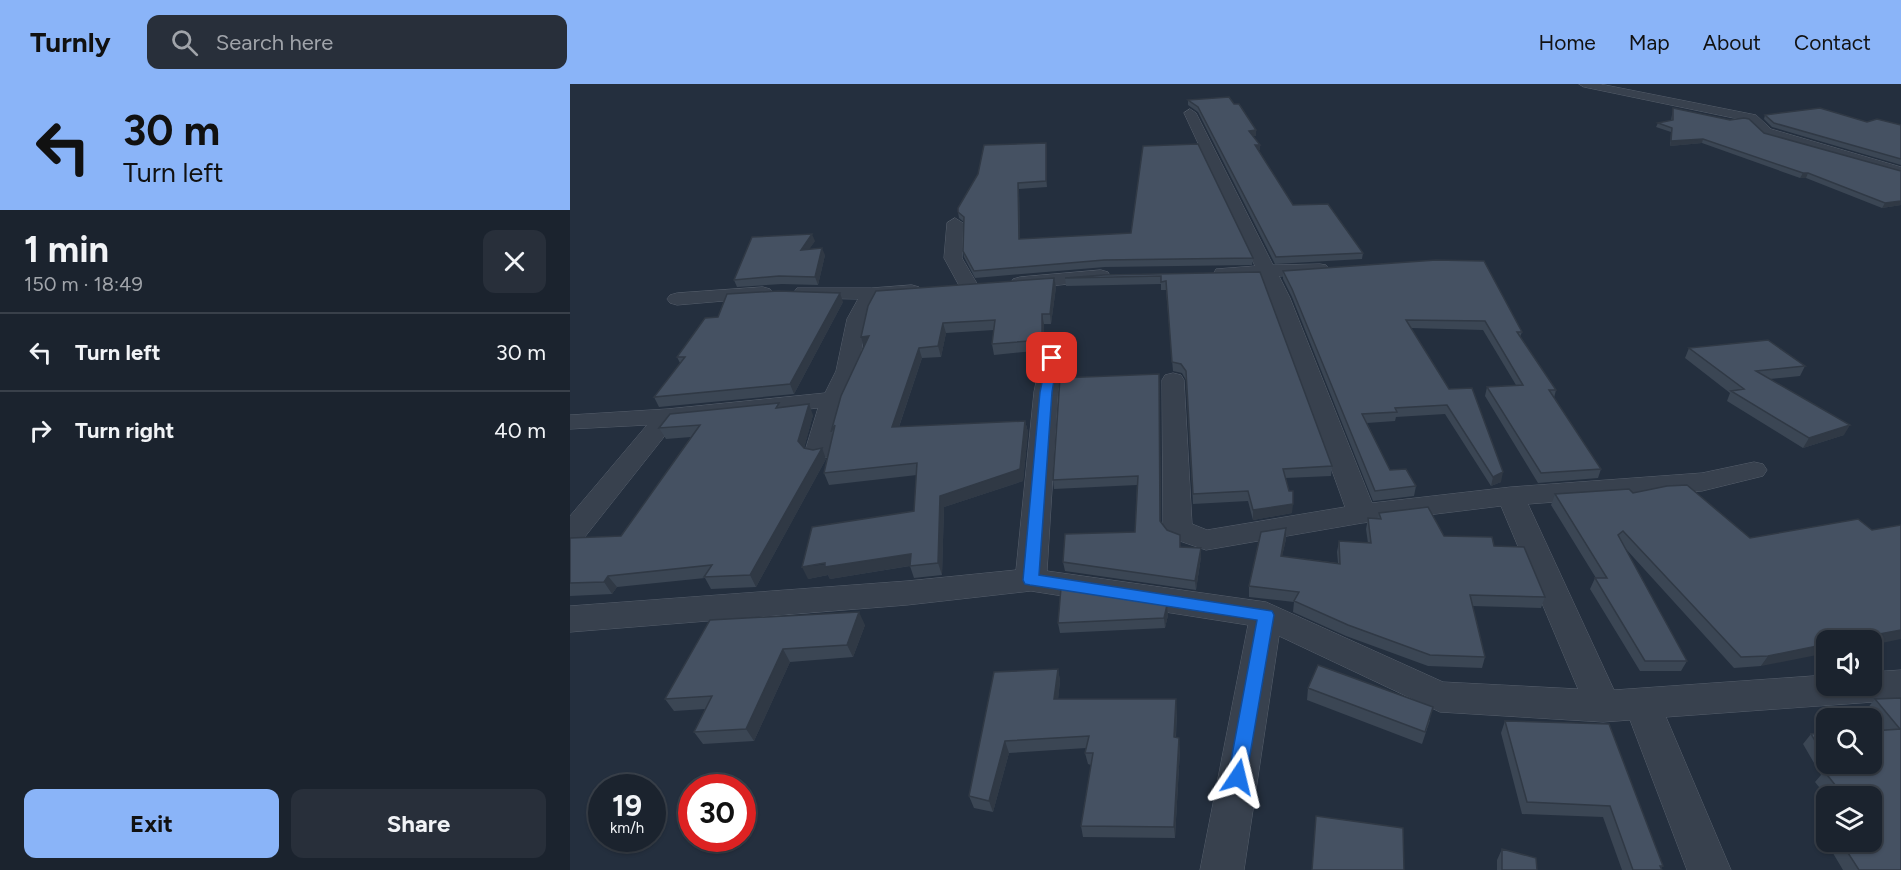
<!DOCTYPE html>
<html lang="en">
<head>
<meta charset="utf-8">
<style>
  :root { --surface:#1b232e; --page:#282f3a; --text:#f1f3f6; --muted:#a0a4aa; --line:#39404a; --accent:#8ab4f8 }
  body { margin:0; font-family:Figtree,sans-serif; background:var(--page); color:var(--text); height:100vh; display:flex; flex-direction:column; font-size:22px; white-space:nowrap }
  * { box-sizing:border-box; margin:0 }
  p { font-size:20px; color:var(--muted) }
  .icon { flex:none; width:33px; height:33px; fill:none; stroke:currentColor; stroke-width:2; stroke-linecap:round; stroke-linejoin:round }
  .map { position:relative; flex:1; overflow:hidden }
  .details { display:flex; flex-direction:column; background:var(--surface); width:570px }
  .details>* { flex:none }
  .banner { background:#8ab4f8; color:#111; overflow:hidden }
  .fabs { position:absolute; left:1246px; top:546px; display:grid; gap:12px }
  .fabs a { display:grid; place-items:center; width:66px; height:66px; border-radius:12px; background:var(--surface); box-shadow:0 2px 4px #0004,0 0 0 2px var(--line); font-size:30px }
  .speed { position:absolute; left:18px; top:690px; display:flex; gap:12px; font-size:30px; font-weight:700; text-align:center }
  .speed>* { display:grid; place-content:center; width:78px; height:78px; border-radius:50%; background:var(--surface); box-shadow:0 2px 4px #0004,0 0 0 2px var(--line); line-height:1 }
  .speed small { font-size:15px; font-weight:400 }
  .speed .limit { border:9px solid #d22; background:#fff; color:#111 }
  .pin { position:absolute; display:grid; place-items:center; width:51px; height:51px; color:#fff; margin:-26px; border-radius:12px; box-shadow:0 3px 9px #0006 }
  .me { position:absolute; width:66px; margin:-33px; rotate:10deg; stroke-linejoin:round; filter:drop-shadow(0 0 4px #0008) }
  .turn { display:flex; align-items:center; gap:21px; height:126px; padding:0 24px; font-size:27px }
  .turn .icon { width:78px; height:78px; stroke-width:2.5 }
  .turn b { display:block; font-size:42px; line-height:51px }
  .round { display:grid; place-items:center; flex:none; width:63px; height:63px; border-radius:12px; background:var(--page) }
  .headline { display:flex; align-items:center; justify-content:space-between; height:102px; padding:0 24px }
  h1 { font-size:36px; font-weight:700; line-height:45px }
  .primary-button { display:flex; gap:12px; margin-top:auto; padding:12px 24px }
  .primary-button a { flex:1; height:69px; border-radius:12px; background:var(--accent); color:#111; font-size:24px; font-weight:700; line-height:69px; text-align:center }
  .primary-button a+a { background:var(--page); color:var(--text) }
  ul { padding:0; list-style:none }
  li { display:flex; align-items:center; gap:18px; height:78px; padding:0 24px; border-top:2px solid var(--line) }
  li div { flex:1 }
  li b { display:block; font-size:22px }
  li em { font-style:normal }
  header { display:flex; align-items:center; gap:36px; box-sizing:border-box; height:84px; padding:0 30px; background:var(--accent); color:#111 }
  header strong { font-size:28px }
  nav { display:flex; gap:33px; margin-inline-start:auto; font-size:21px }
  .search { width:420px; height:54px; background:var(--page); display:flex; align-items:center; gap:15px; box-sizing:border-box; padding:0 21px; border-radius:12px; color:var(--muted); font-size:22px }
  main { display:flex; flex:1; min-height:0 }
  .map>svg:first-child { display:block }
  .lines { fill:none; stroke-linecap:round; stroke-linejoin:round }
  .minor-casing { stroke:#565f6c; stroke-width:1 }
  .minor { fill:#38414e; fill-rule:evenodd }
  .wall { fill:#3b4654 }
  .shaded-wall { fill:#303945 }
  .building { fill:#455162; stroke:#303945; stroke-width:1.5 }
  .route { fill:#1a73e8; stroke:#114b97; stroke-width:1.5 }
</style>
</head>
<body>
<header>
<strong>Turnly</strong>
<div class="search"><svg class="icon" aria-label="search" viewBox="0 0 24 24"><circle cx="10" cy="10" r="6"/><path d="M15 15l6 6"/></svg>Search here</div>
<nav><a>Home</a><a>Map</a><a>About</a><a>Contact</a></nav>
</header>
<main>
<section class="details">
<div class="banner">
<div class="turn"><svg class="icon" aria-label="left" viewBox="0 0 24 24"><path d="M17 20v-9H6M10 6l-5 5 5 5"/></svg><div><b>30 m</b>Turn left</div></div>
</div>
<div class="headline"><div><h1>1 min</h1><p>150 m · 18:49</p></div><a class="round"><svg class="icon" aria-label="close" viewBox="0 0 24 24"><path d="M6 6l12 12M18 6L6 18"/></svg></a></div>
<ul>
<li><svg class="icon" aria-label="left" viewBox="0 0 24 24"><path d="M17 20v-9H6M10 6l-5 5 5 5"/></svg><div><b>Turn left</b></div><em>30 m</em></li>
<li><svg class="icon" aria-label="right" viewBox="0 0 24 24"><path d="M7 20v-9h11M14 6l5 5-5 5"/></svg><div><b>Turn right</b></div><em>40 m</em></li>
</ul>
<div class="primary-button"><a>Exit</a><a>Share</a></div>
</section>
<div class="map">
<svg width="1331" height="786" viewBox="0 0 1331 786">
  <rect width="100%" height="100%" fill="#242f3e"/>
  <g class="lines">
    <g class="minor-casing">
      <path id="minor" d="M1009 0H1030L1186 31 1201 45 1331 83V91L1193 51 1178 37 1014 3Z
        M620 25 626 29 703 181 750 180 756 181 759 185 756 189 750 190 709 192 720 214 802 419 941 403 1132 389 1184 378 1193 380 1197 386 1193 392 1132 407 958 420 1044 606 1257 591V602H1302V588L1331 586V616L1096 633 1161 786H1117L1060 636 1033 638 870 628 709 552 674 786H630L678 541 461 507 337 521 0 548V522L337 497 446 486 464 308 471 274 474 269 482 267 490 269 493 274 488 308 477 487 696 518 873 598 1008 605 931 422 792 439 636 466 598 453 593 446 592 296 595 291 603 289 611 291 614 296 622 440 637 446 775 423 700 214 690 193H646L644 189 646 185 685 182 614 29Z
        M385 134 393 139 392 174 409 203 406 207H392L374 174 377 139Z
        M531 186 538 188 540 192 538 196 450 205 443 203 441 199 443 195 450 193Z
        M342 201 349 203 352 207 349 211 308 215 297 235 288 287 273 321 261 367 257 373 248 375 239 373 235 367 248 324 105 339 10 459 0 462V432L77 341 0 345V331L97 325 255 309 266 287 277 235 288 215 234 214 227 212 224 208 227 204H301Z
        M193 203 200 205 203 209 200 213 107 221 100 219 97 215 100 211 107 209Z"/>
    </g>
    <use href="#minor" class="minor"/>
  </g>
  <path class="wall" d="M618 16 664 20 686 46V52H683L690 66H688L723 121 793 169 792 175 705 180 628 28 618 21Z
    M1103 24 1194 49 1331 121 1312 124 1236 94H1230L1132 59 1100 62 1101 48 1086 43 1088 39 1101 37Z
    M1195 31 1297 38 1331 41V81L1202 43 1194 35Z
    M477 64V103L449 105 450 155 683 174 682 181 535 183 405 194 394 173 393 167 394 138 389 134 388 128Z
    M245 157 239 165 255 171 248 201 212 200 167 203 164 196Z
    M866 176 952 248 950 253 986 306 984 314 1031 385 1028 394 968 399 915 312 917 303 946 301 913 246 841 244 931 398 921 402 875 330 826 333 825 337 797 339 820 386 846 402 844 412 803 417 722 213 713 195V187Z
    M690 188 762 382 761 392 715 394 722 429 683 436 678 417 623 420 616 296 612 289 603 287 596 206H591V200L496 202 495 194Z
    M484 194 486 203 481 240H474V266L424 271 422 260 424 246 376 249 371 273 352 274 329 343 455 337 458 348 453 397 374 423 372 491 344 494 340 482 260 495 258 491 238 495 344 427 347 391 259 401 254 389 263 352 261 348 294 262Z
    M273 218 224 310 89 323 84 313 110 279 107 273Z
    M1119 264 1235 282 1230 292 1200 295 1274 351 1233 364 1157 317 1160 309 1115 274Z
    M589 290 591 438 611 463 631 464V473L626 506 495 487 493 478 565 448 567 401 484 405 483 396Z
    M210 323 243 331 234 364 256 375 186 503 141 505 135 494 47 503 42 510 0 512V454L51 452 121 353 96 355 89 344Z
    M1063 409 1180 454 1302 446 1191 582 1164 584 1055 464 1117 577 1111 587H1070L1020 505 1025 494H1026L981 421 985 410Z
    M809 429 874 452 924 462 975 513 971 524 902 522 915 573 912 584 858 582 776 552 723 528 724 518 679 513V502L716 444V455L712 472 768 479 767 468 769 457 798 459 796 445 798 434 808 435Z
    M597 521 598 531 595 544 490 549 488 539Z
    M140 536 295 541 283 573 220 578 184 657 133 660 124 648 135 625 104 627 95 615Z
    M488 585 490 597 488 615 607 626 606 653 610 665 605 754 513 753 511 742 521 681 518 680 515 669 516 664 439 669 423 728 404 724 399 712 424 588Z
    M738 604 860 636 852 660 737 616Z
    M1331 614V786H1273L1245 739 1254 729H1257V758H1302V712L1257 713 1245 698 1251 691 1233 660 1241 650 1257 649V680H1302L1312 646 1296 626 1305 615Z
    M935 637 1039 640 1093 782 1091 784 1092 786H1052L1033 733 952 730 931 649Z
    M932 765 967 786H927V776Z"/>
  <path class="shaded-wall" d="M686 46V52H679V47Z
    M1133 55 1132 59 1100 62 1101 57Z
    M476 59 477 64V103L476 97Z
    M685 61H690V66H685Z
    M1233 89H1238L1236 94H1230Z
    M448 99 449 105 450 161 449 155Z
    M1331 117V121L1312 124 1315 119Z
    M242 150 245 157 233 174 231 166Z
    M252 164 255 171 248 201 245 193Z
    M484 194 486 203 481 240 480 230Z
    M270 209 273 218 224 310 220 300Z
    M472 230 474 240V266L472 256Z
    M373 239 376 249 371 273 368 262Z
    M299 252 294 263 291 253Z
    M349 264 352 274 325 354 322 343Z
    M589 290 590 299 591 446 590 437Z
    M239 320 243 331 233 368 228 357Z
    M455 337 458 348 453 397 374 423 372 491 368 479 370 412Z
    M1280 341 1274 351 1233 364 1239 354Z
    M252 364 256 375 186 503 180 491Z
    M933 388 931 398 921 402 923 393Z
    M723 420 722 429 683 436V426Z
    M716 444V455L710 482 711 472Z
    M631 464V473L626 506 625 497Z
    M341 470 345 481 260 495 258 491 238 495 232 483Z
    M38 492 47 503 42 510 34 498Z
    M597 521 598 531 595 544 594 534Z
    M289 528 295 541 283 573 277 561Z
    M1331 546V555L1302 561V556H1277Z
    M1257 560V569L1191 582 1198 572Z
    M213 565 220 578 184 657 176 645Z
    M488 585 490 597 487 627 484 615Z
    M606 615 607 626 605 665 604 653Z
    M609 654 610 665 605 754 604 743Z
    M435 657 439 669 423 728 419 717Z"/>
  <path class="building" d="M659 13 664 20H669L686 46 679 47 690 61H685L723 121 758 120 793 169 706 173 628 23 618 16Z
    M1103 24 1160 36 1174 34 1179 35 1194 49 1331 87V117L1315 119 1238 89H1233L1133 55 1101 57 1102 44 1088 39 1103 36Z
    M1250 24 1297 38 1307 35 1331 41V75L1204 39 1195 31Z
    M476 59V97L448 99 449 155 561 149 573 62 628 60 683 174 534 176 404 187 393 167 394 133 388 128V124L408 90 414 61Z
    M242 150 231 166 252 164 245 193 209 192 164 196 182 153Z
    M866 176 914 177 952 248H947L986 306H979L1031 385 971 389 917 303 953 301 915 237 836 236 879 305 902 304 933 388 923 393 877 321 825 324 827 328 792 330 820 386 836 385 846 402 805 407 722 205 713 187Z
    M690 188 762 382 713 385 719 407H723V420L683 426 678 407 623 410 616 287 611 280 602 278 596 197 591 198V192L495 194 534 191Z
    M484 194 480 230H472V256L422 260 425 236 373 239 368 262 349 264 322 343 455 337 450 385 370 412 368 479 340 482 341 470 255 483V479L232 483 242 443 344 427 347 379 254 389 265 341 261 348 271 312 299 252 291 253 298 222 306 207Z
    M208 207 270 209 220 300 84 313 115 273H107L135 234 148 233 157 210Z
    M1198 256 1235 282 1186 287 1280 341 1239 354 1161 307 1174 305 1119 264Z
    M589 290 590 437 597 446 610 451V463L631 464 625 497 493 478 495 450 565 448 568 392 483 396 490 294Z
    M209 319 206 324 239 320 228 357 234 364 243 366 252 364 180 491 134 493 142 481 38 492 34 498 0 499V454L51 452 130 341 89 344 100 330Z
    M1117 401 1180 454 1288 435 1302 446 1331 441V546L1277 556H1257V560L1198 572 1171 573 1053 447 1048 451 1117 577H1075L1025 494H1037L985 410 1059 405 1063 409 1097 402Z
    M858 423 874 452 922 453 924 462 954 463 975 513 900 511 915 573 860 571 778 541 724 517 729 508 679 502 691 448 716 444 711 472 770 480 769 457 801 459 798 434 811 435 809 429Z
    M491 504 597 521 594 534 488 539Z
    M289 528 277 561 213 565 176 645 124 648 142 612 95 615 140 536Z
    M748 581 863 623 855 648 738 604Z
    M488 585 484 615H606L604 653 609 654 604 743 511 742 523 669H515L519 652 435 657 419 717 399 712 424 588Z
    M1331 614V786H1289L1271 758H1302V712H1274L1254 687 1263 686 1259 680H1302V647L1330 645 1305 615Z
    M935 637 1039 640 1093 782H1090L1092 786H1063L1040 722 957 718Z
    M1257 649V677L1241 650Z
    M746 732 833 744 834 786H742Z
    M932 765 966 774 967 786H932Z"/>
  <path class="route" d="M482 270 488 274 482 308 469 491 702 527 704 531 675 700 668 703 661 700 658 693 687 536 460 501 455 500 453 496 470 308 477 274Z"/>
</svg>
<div class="fabs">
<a><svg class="icon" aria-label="sound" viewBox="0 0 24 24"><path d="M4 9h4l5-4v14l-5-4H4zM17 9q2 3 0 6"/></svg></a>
<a><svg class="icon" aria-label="search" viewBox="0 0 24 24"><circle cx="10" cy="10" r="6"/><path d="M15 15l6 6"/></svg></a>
<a><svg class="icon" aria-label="layers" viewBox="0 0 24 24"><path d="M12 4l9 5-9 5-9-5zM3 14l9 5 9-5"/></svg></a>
</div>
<div class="speed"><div>19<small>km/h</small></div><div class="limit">30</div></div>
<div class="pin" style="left:482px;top:274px;background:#d93025"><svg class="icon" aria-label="arrive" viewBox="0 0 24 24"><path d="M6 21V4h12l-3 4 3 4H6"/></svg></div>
<svg class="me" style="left:668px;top:693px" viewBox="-20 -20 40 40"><path d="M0-17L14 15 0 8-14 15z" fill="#1a73e8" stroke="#fff" stroke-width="4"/></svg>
</div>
</main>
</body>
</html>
